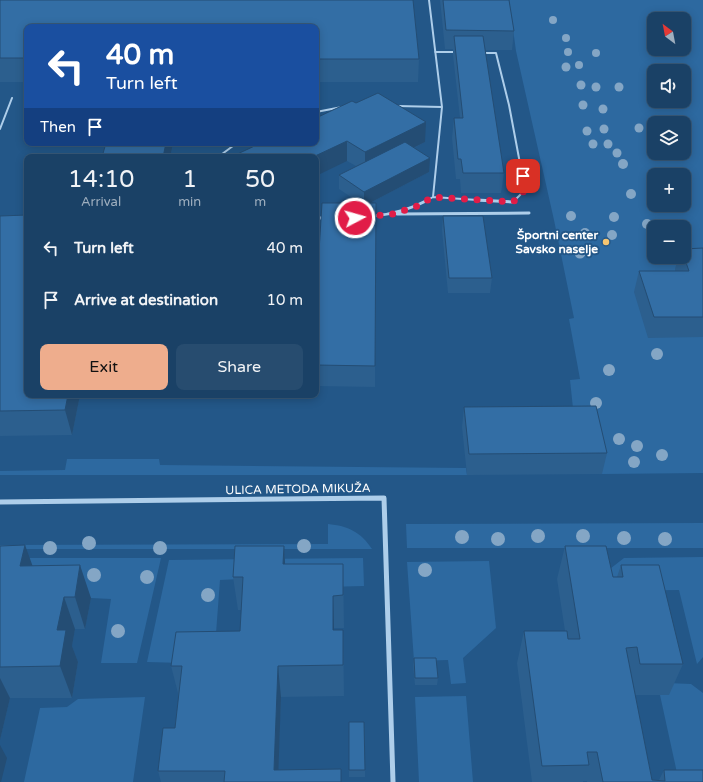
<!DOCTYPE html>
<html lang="en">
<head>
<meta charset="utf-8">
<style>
  :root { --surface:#1a4166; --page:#274c6f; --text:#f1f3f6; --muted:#9fafbf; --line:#385a7a; --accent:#eead8d }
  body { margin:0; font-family:"Varela Round",sans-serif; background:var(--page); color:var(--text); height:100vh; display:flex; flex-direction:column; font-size:15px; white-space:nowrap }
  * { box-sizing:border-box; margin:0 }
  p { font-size:13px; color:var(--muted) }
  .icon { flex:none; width:22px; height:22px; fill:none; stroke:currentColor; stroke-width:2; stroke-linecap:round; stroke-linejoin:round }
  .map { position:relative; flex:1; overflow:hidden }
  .sheet { position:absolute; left:24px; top:154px; width:295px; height:244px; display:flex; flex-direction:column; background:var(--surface); border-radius:8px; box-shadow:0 2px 10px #0003,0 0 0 1px var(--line) }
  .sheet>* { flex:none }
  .hud { position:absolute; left:24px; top:24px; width:295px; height:122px; border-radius:8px; box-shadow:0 2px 10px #0003,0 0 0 1px var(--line); background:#1a4fa0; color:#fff; overflow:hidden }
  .needle { width:26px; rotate:328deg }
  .fabs { position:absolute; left:647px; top:12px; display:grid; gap:8px }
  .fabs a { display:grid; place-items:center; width:44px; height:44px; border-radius:8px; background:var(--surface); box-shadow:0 2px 10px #0003,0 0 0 1px var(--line); font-size:20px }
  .pin { position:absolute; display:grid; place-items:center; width:34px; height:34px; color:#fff; margin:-17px; border-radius:8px; box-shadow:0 2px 6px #0006 }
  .me { position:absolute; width:44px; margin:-22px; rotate:84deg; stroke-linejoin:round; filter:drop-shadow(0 0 3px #0008) }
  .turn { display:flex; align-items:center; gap:14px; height:84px; padding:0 16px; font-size:18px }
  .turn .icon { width:52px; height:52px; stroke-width:2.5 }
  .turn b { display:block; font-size:28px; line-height:34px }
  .then { display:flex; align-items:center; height:38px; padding:0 16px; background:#0003; gap:8px; font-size:15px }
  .eta { display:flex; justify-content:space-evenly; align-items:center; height:68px; text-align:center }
  .eta b { font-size:24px; font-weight:600; line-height:28px }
  .button { display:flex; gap:8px; margin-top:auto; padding:8px 16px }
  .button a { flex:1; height:46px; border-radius:8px; background:var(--accent); color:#111; font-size:16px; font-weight:600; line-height:46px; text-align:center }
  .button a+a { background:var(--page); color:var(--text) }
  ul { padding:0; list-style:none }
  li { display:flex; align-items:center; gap:12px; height:52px; padding:0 16px }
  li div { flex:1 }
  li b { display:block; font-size:15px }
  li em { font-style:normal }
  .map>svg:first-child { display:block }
  .green { fill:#2d69a0; fill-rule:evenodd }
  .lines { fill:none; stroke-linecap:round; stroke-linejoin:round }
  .lane-far1 { stroke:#aeceea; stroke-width:2 }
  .lane { stroke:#aeceea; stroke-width:3 }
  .street { stroke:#aeceea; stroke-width:5 }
  .tree { fill:#84a6c5 }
  .wall { fill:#2c5f8e }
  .shaded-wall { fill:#244d74 }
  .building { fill:#336ea5; stroke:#244d74 }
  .route { stroke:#e11d48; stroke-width:7; stroke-dasharray:0 12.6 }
  .poi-dot { fill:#f5c571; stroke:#235788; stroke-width:1.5 }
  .labels { text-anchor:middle; stroke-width:4; stroke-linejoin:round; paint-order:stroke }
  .poi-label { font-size:12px; font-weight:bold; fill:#fff; stroke:#235788; text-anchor:end }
  .street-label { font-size:12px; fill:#fff; stroke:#235788 }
</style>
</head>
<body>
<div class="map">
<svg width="703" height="782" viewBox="0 0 703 782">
  <rect width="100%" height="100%" fill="#235788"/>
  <path class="green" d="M509 0H703V473L602 474 591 427H575L570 380 580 379 569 319 574 318 554 220 516 51ZM654 19H684V49H654ZM654 71H684V101H654ZM654 123H684V153H654ZM654 175H684V205H654ZM654 227H684V257H654Z
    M67 459H159L160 465 466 468 467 475H0V471L65 470Z
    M703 523V548H407L406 524Z
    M328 524C348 526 361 532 372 549H0V545L328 544Z
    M703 557V657L697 664 679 590 599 591 597 579 624 558Z
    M0 558H161L137 663H101L111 599 91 598Z
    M363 558 364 586 285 588 240 579 220 580 214 660 183 663 147 662 169 560Z
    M489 561 496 628 463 658 466 683 451 684 448 660 414 661 407 562Z
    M667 683 691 684 703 693V782H679L660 695H669Z
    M466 696 473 782H419L415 697Z
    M145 697 133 782H24L40 708 67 707 78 699Z"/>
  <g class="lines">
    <path class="lane-far1" d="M429 0 442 107 433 197
      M435 52H456
      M484 53H496L509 105 525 190 514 201
      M397 106 442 107
      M316 112 342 107
      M0 129 12 98
      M218 157 237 143
      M426 201 433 197 492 201"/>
    <path class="lane" d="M476 200 513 202 515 200
      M397 214 529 213
      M374 216C394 214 411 209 428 200
      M316 218H324"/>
    <path class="street" d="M0 502 384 498 393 782"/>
  </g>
  <g class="tree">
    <circle cx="553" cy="20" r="4"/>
    <circle cx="566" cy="38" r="4"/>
    <circle cx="568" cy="52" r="4"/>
    <circle cx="596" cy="53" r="4"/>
    <circle cx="579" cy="65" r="4"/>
    <circle cx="566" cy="67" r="4.5"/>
    <circle cx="581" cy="85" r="4.5"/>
    <circle cx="596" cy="87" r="4.5"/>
    <circle cx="619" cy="87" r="4.5"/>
    <circle cx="583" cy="105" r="4.5"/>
    <circle cx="603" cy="109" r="4.5"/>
    <circle cx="639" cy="128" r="4.5"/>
    <circle cx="604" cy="129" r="4.5"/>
    <circle cx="587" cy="131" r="4.5"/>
    <circle cx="593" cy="144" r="4.5"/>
    <circle cx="608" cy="144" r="4.5"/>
    <circle cx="617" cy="153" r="4.5"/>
    <circle cx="623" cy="164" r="5"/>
    <circle cx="631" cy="194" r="5"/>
    <circle cx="571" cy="216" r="5"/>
    <circle cx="614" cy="217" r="5"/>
    <circle cx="647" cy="224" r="5"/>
    <circle cx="585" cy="233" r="5"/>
    <circle cx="612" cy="235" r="5"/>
    <circle cx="580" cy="253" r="5.5"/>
    <circle cx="657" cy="354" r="6"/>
    <circle cx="609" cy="370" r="6"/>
    <circle cx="596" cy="403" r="6"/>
    <circle cx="619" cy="439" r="6"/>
    <circle cx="637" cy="446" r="6"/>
    <circle cx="662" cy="455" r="6"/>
    <circle cx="634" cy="462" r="6"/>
    <circle cx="538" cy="536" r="7"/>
    <circle cx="583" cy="536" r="7"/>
    <circle cx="462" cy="537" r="7"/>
    <circle cx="624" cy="538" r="7"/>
    <circle cx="498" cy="539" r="7"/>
    <circle cx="665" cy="539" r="7"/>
    <circle cx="89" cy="543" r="7"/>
    <circle cx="304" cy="546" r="7"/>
    <circle cx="50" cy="548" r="7"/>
    <circle cx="160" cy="548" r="7"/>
    <circle cx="425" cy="570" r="7"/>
    <circle cx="94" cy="575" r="7"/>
    <circle cx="147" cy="577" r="7"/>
    <circle cx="208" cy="595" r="7"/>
    <circle cx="118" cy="631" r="7"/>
  </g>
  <path class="wall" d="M0 0H413L419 59 418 82H316V27H27V82H0Z
    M440 0H509L514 31 512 50H485L504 173 501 193H461L460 179H456L452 138 454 118H460L453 55V49H445Z
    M316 118 425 142 414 148 429 172 370 203 375 366V387L316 386V300L360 203 339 189V175L356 166 347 161Z
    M0 216 80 395 72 435 0 436Z
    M443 216 492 278 490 293H448L442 230Z
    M703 248V337L648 338 634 292 639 271H675V269L678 257H684Z
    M464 407 607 453 602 474 467 475 462 427Z
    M0 546 32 566 91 598 85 629H75L72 646 78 662 72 698H10L0 740Z
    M284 546 285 564H343L344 628H334V630H343L344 696 281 697 278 770 342 782H161L158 771 175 728 179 697 171 666 240 631 241 610H238L233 577Z
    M565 546 613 577H617L621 565 683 664 669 695H635L652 780H659L664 770 703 782H587V781H583V782H532L517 663 524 631H565L557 579Z
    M414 658 438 678 437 685H415L413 665Z
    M349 722 365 770V777H349Z"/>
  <path class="shaded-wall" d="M426 122 425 142 365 172V152Z
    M347 141V161L316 176V157H313Z
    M166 143H173L170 157H163Z
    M430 158 429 172 364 206V192Z
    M68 395H80L72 435 65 410Z
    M25 545 37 578 20 566Z
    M284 546 286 579 283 564Z
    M80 565 91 598 85 629 75 597Z
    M333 596 334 628V662L333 630Z
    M64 597 75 629 72 646 78 662 72 698 60 666 57 630Z
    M278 666 281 697 278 782 274 770Z
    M0 678 10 698 0 740Z
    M0 745 7 758 1 782H0Z"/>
  <path class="building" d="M0 0H413L419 59H316V27H27V58H0Z
    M443 0H509L514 31 446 30Z
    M454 36H483L504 173H463L461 159H458L454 118H463Z
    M378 93 426 122 365 152 347 141 313 157H231L261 143H316V118L352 101 356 103Z
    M405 142 430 158 364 192 339 175Z
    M106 143H166L163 157H102Z
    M322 203H376L375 366 316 365V300Z
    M27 215V395H68L65 410 0 411V216Z
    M443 216H483L492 278H449Z
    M703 248V317H654L639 271H689L684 257V249Z
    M596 406 607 453 469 454 464 407Z
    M25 545 20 566 80 565 75 597H64L57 630H66L60 666 0 667V546Z
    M235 546H284L283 564H343V595L333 596V630H343V665L278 666 274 770 341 769V782H224L225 771H158L163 728H175L182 666H171L176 632 240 631 243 577H233Z
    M565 546H606L613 577H623L621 565H659L683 664H640L637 647 626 648 652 780 665 781 664 770H703V782H603L597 752H587L589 765 542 766 524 631H567L568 639H580Z
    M414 658H436L438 678H415Z
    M349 722H364L365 770H349Z"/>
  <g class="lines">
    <path class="route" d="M355 218 393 214 417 206 433 197 513 202 525 190 523 176"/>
  </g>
  <circle class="poi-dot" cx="606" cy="242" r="4"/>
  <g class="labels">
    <g class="poi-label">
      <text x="598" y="239">Športni center<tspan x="598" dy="14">Savsko naselje</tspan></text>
    </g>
    <g class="street-label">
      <text transform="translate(298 489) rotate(-1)" y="4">ULICA METODA MIKUŽA</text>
    </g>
  </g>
</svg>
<div class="fabs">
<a><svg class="needle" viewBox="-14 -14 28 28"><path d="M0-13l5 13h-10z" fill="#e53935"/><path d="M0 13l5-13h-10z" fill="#9fafbf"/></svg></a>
<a><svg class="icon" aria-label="sound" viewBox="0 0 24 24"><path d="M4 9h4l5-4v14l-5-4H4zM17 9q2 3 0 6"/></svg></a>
<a><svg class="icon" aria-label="layers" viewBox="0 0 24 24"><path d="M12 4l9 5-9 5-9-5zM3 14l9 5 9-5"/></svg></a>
<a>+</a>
<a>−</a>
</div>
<div class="pin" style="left:523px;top:176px;background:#d93025"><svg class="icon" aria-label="arrive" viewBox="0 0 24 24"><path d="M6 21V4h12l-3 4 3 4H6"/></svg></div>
<svg class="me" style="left:355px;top:218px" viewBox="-20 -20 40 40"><circle r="17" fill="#e11d48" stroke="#fff" stroke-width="3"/><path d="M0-11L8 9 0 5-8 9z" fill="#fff"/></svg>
<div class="hud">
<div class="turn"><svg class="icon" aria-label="left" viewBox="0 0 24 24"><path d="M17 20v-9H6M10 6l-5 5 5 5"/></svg><div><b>40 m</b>Turn left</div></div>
<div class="then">Then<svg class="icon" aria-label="arrive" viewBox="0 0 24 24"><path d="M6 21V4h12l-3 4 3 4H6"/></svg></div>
</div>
<section class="sheet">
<div class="eta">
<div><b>14:10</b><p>Arrival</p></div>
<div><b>1</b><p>min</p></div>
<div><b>50</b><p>m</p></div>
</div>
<ul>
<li><svg class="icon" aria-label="left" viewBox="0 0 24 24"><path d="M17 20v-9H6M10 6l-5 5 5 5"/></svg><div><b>Turn left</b></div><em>40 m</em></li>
<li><svg class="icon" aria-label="arrive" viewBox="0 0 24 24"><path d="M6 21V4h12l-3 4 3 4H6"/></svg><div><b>Arrive at destination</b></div><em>10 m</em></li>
</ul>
<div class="button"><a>Exit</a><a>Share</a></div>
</section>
</div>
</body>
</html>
